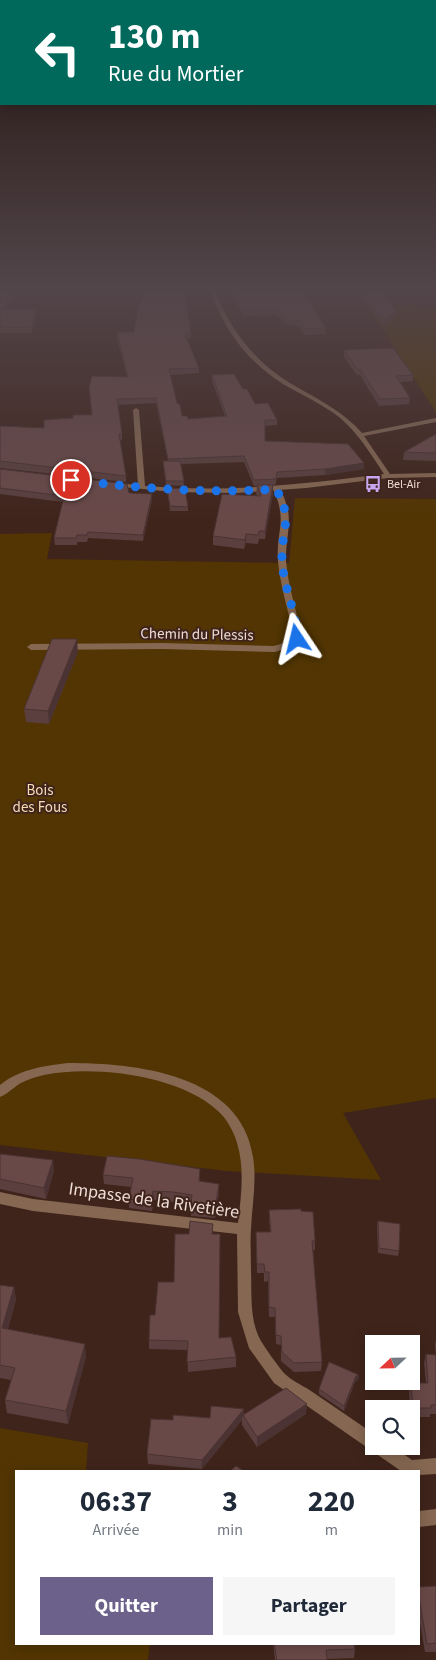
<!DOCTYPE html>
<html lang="fr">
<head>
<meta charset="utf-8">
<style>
  :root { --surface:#fff; --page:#f6f6f7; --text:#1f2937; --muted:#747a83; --accent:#6b618a }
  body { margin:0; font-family:"Source Sans 3",sans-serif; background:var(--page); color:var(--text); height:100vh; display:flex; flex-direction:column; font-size:19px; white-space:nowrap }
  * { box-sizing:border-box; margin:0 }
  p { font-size:16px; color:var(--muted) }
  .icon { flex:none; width:28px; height:28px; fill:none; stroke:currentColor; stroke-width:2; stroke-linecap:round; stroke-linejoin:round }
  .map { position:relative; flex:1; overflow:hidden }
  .side { position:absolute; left:15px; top:1470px; width:405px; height:175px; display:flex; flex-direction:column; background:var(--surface); border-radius:0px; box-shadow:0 2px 12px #0003 }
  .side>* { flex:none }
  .banner { position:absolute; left:0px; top:0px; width:436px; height:105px; box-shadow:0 2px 12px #0003; background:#00695c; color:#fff; overflow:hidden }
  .needle { width:32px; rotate:248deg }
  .buttons { position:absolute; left:365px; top:1335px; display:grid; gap:10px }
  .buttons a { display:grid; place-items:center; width:55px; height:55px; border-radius:0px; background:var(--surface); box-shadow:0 2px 12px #0003; font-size:25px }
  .pin { position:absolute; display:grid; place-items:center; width:42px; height:42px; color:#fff; margin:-21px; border:2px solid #fff; border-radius:50%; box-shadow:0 1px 5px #0007 }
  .me { position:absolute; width:55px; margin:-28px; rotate:350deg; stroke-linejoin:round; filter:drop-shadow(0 0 4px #0008) }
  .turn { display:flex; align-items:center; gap:18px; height:105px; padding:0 25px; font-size:22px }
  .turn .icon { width:65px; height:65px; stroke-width:2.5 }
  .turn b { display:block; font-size:35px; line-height:42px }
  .eta { display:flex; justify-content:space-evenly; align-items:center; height:85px; text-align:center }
  .eta b { font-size:30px; font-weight:700; line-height:35px }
  .button { display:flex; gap:10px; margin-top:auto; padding:10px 25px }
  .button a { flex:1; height:58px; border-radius:0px; background:var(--accent); color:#fff; font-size:20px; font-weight:700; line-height:58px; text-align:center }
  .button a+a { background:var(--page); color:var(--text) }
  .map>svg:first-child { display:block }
  .green { fill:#523502 }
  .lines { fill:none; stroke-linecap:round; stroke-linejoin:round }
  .service { fill:#866852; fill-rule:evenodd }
  .minor { fill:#866852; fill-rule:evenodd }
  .wall { fill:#5a3f3e }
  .shaded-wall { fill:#4a3332 }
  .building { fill:#694948; stroke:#4a3332 }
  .route { stroke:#1a73e8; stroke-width:9; stroke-dasharray:0 16.2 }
  .labels { text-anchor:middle; stroke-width:4; stroke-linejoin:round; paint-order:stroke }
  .far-poi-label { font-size:12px; fill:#eedcd6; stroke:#3f241b; text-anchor:start }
  .street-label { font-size:15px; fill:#eedcd6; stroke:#3f241b }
  .park-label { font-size:15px; fill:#f7dcb7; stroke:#3f241b }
  .near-street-label { font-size:18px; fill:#eedcd6; stroke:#3f241b }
</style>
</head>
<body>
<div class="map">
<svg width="436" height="1660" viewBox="0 0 436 1660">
  <rect width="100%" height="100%" fill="#3f241b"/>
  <path class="green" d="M416 304 420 309H436V412L368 307Z
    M295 498 436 499V1098L343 1113 381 1180 227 1171 0 1145V534L52 533 47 559 289 563Z
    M0 1428 88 1443 86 1471H16V1644H150L148 1660H0Z"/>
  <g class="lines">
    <path class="service" d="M276 487C283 490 286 503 288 510 291 527 285 544 286 561 288 585 296 609 301 633V639L293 646 275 652 163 649 31 650 27 647 31 644 163 643 274 646 287 642 293 638V633C288 609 280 585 278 561 276 530 288 521 273 489Z"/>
    <path class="minor" d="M210 289H214C230 328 253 361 290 383 315 398 342 410 362 433L436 418V422L364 436 390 474 436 473V477L388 478 306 488 237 493 173 492 113 486V484L115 483 138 485 133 410 136 408 139 410 145 486C227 493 303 484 384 474 371 454 358 433 339 417 322 404 302 395 283 384 248 362 222 328 210 289Z
      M68 1063C136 1063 241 1074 253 1157 257 1181 252 1205 251 1229 250 1243 251 1257 251 1271 252 1293 249 1320 261 1341 267 1351 276 1363 283 1372 290 1380 302 1385 311 1391 332 1405 353 1420 374 1434V1446H392L412 1460 436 1458V1474L419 1475V1471H401L274 1383 249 1348 238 1312 237 1234 33 1211 0 1204V1192L33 1199 238 1223C241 1197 245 1169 237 1143 234 1132 227 1119 218 1111 179 1075 94 1065 44 1075 35 1077 26 1080 19 1084 12 1089 7 1094 0 1097V1085C20 1069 43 1066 68 1063Z
      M436 1509V1525L419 1527V1511Z"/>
  </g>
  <path class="wall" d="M0 289H22L6 309 36 314 32 333H0Z
    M229 289H316V291L305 293 326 328V334L304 335 299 326 285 324 277 315 243 316Z
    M355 289H380L396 316 384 326Z
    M117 332H134L191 333V338L187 339 199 368V373L170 375 177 403 182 416 188 419 225 416 212 381V375L243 389 255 404 277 420V425L265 426V441L364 463V469L325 475 277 478 275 485H273V493L265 539H259L258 544 246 543 244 549 213 545V536L257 496 256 494 257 486H254L244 462 181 464 184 486 166 485 163 461H168L156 403 117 405 122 434V440H120L126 476V482L0 468V426L44 428 73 418 92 415 127 377 117 338Z
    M344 350 413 375V381L400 382 410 398 409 404 379 406 360 375H357L344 357Z
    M436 434V461L403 460 404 452Z
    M0 469 129 493 152 500 143 541 88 538 87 542H77V545H55L54 538 63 502 0 494Z
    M167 488 188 507V511H170Z
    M78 652 49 724 26 722 24 709Z
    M0 1154 54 1171 46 1199 0 1189Z
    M103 1175 200 1178V1181L219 1193 215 1218 191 1216V1204L173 1202 154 1200 152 1211 129 1208V1199L131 1187 104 1184Z
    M269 1210 301 1211 315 1241V1250H313L322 1362 321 1371 294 1372 281 1361V1345L276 1344 275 1317H269L268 1281 264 1282V1273H257L256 1232H270L269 1219Z
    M378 1221 399 1251 398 1256 378 1253 377 1227Z
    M213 1234 219 1338 236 1357V1367L188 1372 187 1350 149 1349V1340L155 1315 174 1282Z
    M0 1285 14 1287 16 1300 8 1329 86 1357 68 1424 7 1413 5 1400 11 1380 0 1378Z
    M436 1340V1414H430V1417H411V1409H410L409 1392 411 1383H426L424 1363 426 1354 436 1355 435 1344Z
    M359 1375 358 1380 355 1382 344 1411 319 1394V1389Z
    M244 1414H306L257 1447 242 1425V1420L202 1469 148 1464 147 1454 173 1420 210 1418Z
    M436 1586V1652H425L419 1618V1587Z
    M273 1644H354L355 1649 354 1658 327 1659V1660H275Z"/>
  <path class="shaded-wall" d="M18 289H22L2 314V309Z
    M302 289H316V291L302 293Z
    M36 309V314L32 333V327Z
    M397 311 396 316 384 326 385 320Z
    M364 463V469L325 475V469Z
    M273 485V493L265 539V531Z
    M152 494V500L143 541V535Z
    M246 534V543L244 549 245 540Z
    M77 639 78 652 49 724 48 711Z
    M53 1160 54 1171 46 1199 44 1188Z
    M219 1184V1193L215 1218V1209Z
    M153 1191 154 1200 152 1211V1202Z
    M14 1287 16 1300 4 1341 2 1328Z
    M85 1344 86 1357 68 1424 66 1411Z
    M359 1375 358 1380 355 1382 344 1411V1406L356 1376Z
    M307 1404 306 1414 257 1447V1437Z
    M244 1409V1416L243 1415 242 1420 202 1469V1460Z"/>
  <path class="building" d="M0 289H18L2 309H36L32 327H0Z
    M146 289H184L191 333 185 334 199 368 169 369 177 403 180 405 182 416H187L188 419 227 416 212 375 234 374 243 389H247L255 404 268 403 277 420H265V441L348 444 364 463 325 469 277 472 276 479 254 480 244 456 168 459 156 398 117 399 122 434H119L126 476 0 461V426L44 428V420L73 418V415H92L89 387 92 376 128 377 117 332H134L138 307Z
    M231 289H302L326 328 305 329 300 321 285 319 277 309 243 311Z
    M360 289H380L397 311 385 320Z
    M393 348 413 375 396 376 410 398 380 399 360 369H357L344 350Z
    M436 434V453L404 452Z
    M163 461H180L184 481H166Z
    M0 469 127 484 129 493 152 494 143 535 88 532 87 535H77L76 538H54L64 496 0 488Z
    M257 485H273L265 531H259L258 535 246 534 245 540 213 536 222 494 261 496Z
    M167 488 185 489 188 507 170 506Z
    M52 639H77L48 711 24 709Z
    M0 1154 53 1160 44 1188 0 1179Z
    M107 1156 139 1159 200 1169 199 1181 219 1184 215 1209 191 1206 192 1195 173 1192 153 1191 152 1202 129 1199 133 1178 103 1175Z
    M301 1209V1211L313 1212 315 1241H312L322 1362 294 1363 282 1352 281 1336 276 1335 275 1308 269 1307V1272H265L264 1264H257L256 1232H271L269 1210Z
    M190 1221 213 1224 212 1234H220L219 1338 231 1337 236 1357 187 1362 188 1341 149 1340 150 1315H155L158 1282H174L175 1234H189Z
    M378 1221 400 1224 399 1251 379 1248Z
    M0 1285 14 1287 2 1328 85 1344 66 1411 5 1400 15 1368 0 1365Z
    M426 1354 436 1355V1405H431V1408H413L411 1383H428Z
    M329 1362 359 1375 356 1376 344 1406 319 1389Z
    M286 1388 307 1404 257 1437 243 1415Z
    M211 1406 244 1409 202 1460 147 1454 151 1419 173 1420V1415L210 1418Z
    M236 1466 244 1471H230Z
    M436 1586V1643L427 1644 419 1598V1587Z
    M274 1644H354L355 1649 326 1650 327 1660H277Z"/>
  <linearGradient id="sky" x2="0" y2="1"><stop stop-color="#23140f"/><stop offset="0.55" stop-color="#52454a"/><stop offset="1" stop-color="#52454a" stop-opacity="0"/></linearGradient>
  <rect width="436" height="521" fill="url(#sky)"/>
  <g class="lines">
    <path class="route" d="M71 480C139 488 207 494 276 489 294 520 281 529 282 560 283 586 297 612 297 639"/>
  </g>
  <defs>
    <g id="bus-bare" transform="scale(1.35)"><path d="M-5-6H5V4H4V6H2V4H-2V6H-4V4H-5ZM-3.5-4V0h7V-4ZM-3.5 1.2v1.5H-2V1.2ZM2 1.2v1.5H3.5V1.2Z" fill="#c7a6ef" stroke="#3f241b" stroke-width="2.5" paint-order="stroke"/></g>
  </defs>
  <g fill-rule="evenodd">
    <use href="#bus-bare" x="373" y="484"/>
  </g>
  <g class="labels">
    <g class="far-poi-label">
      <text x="387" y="488">Bel-Air</text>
    </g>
    <g class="street-label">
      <text transform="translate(197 634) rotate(1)" y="5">Chemin du Plessis</text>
    </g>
    <g class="park-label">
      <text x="40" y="795">Bois<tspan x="40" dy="17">des Fous</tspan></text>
    </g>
    <g class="near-street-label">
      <text transform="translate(154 1200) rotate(8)" y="6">Impasse de la Rivetière</text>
    </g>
  </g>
</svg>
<div class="buttons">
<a><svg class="needle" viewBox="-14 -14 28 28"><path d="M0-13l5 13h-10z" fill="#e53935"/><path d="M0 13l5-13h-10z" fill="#747a83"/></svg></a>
<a><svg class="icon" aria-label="search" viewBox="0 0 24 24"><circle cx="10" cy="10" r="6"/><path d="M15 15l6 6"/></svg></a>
</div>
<div class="pin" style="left:71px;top:480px;background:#d93025"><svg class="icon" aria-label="arrive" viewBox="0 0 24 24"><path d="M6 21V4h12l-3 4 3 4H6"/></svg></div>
<svg class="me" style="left:297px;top:639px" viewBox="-20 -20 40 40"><path d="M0-17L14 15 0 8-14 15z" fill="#1a73e8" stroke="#fff" stroke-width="4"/></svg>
<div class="banner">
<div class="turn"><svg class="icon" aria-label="left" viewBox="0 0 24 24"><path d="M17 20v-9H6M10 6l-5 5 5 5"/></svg><div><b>130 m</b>Rue du Mortier</div></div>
</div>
<section class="side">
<div class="eta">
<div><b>06:37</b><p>Arrivée</p></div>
<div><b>3</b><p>min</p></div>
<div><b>220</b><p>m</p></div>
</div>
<div class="button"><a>Quitter</a><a>Partager</a></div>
</section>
</div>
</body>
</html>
